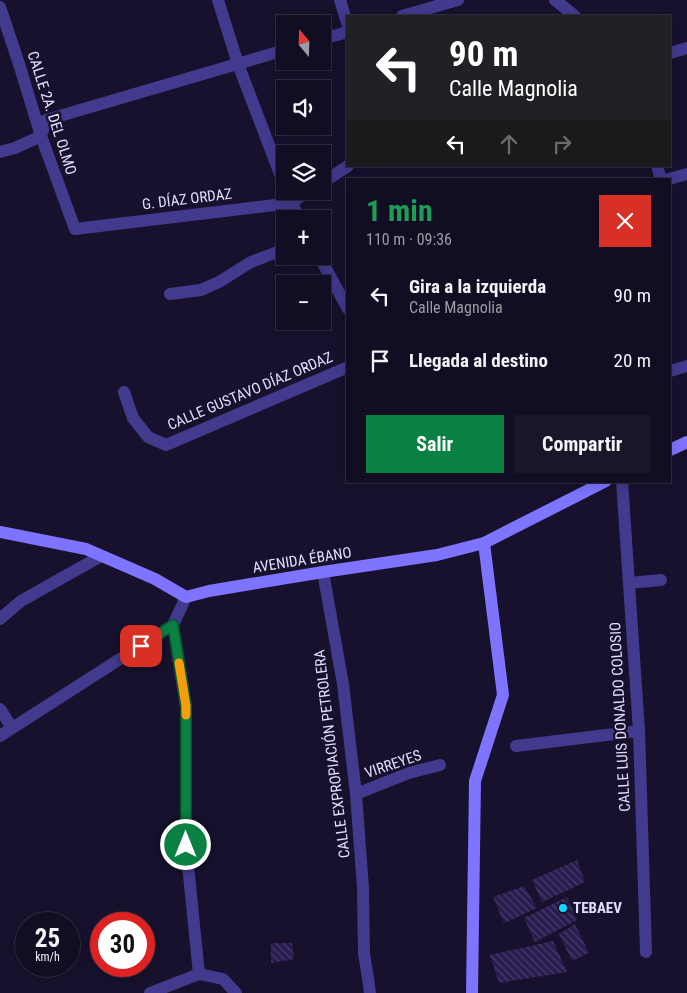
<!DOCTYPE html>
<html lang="es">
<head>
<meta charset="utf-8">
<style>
  :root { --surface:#110d22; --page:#1a162a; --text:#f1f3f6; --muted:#9c9ca5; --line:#302d40; --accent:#0b8043 }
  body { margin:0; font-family:"Roboto Condensed",sans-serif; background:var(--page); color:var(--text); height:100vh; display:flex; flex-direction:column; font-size:19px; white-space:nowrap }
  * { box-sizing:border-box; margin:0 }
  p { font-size:16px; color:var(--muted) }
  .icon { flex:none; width:28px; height:28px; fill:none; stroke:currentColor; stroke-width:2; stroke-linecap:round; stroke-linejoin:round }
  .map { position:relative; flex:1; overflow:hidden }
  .panel { position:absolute; left:346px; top:178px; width:325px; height:305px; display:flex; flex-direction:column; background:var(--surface); border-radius:0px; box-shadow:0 2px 12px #0003,0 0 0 1px var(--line) }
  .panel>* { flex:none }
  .hud { position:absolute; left:346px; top:15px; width:325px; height:152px; border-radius:0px; box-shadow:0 2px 12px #0003,0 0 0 1px var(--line); background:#202124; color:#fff; overflow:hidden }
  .needle { width:32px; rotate:341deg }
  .controls { position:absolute; left:276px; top:15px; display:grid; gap:10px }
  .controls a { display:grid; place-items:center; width:55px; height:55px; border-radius:0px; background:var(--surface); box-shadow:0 2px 12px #0003,0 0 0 1px var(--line); font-size:25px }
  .speed { position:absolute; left:15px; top:912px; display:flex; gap:10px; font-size:25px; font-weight:700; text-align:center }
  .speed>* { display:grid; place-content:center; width:65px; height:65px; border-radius:50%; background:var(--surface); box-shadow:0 2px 12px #0003,0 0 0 1px var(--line); line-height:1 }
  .speed small { font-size:12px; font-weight:400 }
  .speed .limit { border:8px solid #d22; background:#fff; color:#111 }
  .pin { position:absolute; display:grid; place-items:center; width:42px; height:42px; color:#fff; margin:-21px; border-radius:10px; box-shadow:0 2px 8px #0006 }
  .me { position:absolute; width:55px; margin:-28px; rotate:0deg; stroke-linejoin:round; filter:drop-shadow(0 0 4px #0008) }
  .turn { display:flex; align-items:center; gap:18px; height:105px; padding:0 20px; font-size:22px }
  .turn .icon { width:65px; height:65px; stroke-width:2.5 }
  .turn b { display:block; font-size:35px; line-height:42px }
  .lanes { display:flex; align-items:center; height:48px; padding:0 20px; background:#0003; justify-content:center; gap:25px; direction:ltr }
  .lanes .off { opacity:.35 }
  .round { display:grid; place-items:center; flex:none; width:52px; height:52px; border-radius:0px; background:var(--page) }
  .headline { display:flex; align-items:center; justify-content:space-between; height:85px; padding:0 20px }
  h1 { font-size:30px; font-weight:700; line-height:38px; color:#1e9e55 }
  .cta { display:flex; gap:10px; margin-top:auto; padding:10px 20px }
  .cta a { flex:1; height:58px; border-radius:0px; background:var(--accent); color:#fff; font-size:20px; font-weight:700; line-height:58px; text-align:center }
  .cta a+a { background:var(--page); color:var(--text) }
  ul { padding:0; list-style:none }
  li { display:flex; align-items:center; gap:15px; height:65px; padding:0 20px }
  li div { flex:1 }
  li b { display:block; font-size:19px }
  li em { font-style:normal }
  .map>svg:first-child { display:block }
  .building { fill:url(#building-back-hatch) }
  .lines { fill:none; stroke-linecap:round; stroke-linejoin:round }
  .street { stroke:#423a8d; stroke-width:12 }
  .secondary { stroke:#7e74ff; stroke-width:12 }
  .route-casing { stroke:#07532c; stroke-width:12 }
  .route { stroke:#0b8043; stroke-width:9 }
  .slow { stroke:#f59e0b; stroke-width:9 }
  .poi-dot { fill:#09daff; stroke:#17112d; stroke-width:2 }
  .labels { text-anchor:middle; stroke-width:5; stroke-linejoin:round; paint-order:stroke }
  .street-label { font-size:15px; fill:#e2ddff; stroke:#17112d }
  .poi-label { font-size:15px; font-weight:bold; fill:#e2ddff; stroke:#17112d; text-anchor:start }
</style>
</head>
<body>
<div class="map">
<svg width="687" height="993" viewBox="0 0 687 993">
  <defs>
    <pattern id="building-back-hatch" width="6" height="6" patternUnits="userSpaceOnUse" patternTransform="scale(1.25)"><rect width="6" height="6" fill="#291c4f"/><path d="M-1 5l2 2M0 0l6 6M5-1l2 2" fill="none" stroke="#483d69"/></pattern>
  </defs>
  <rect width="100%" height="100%" fill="#17112d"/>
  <path class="building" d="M577 860 585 882 542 902 532 880Z
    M524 886 537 908 504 923 493 897Z
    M567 897 577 920 535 942 524 918Z
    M575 924 589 953 572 961 559 934Z
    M553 941 567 972 499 983 490 955Z
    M271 943H292L294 959 271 963Z"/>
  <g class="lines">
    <path class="street" d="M218 0 238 64 285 187
      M340 0 348 26
      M555 0 575 16
      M0 7 19 64 41 136 75 229 291 203 309 191
      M402 16 458 0
      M322 39 348 32
      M670 53 687 48
      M0 152 15 148 41 136 46 120 285 50
      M657 166 661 179
      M669 179 687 174
      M322 183 348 166
      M289 196 299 219
      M319 256 348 309
      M170 294 201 290 219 282 251 262 285 249
      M670 371 687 366
      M124 392 133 418 148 437 166 445 348 367
      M622 481 639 731 646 952
      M323 572 343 684 356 794 363 888 364 954 368 978 370 993
      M629 583 661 580
      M0 619 21 601 101 556
      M173 625 186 707V845L199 974
      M0 709 12 728
      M0 736 173 625 186 597
      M516 746 639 731
      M356 794 409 773 440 765
      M199 974 223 979 236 993
      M150 993 199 974"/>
    <path class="secondary" d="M670 450 687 442
      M0 532 86 549 155 579 186 597 209 591 323 572 437 555 484 543 606 481
      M472 993 475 781 503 695 484 543"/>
  </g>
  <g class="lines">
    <g class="route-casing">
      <path id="route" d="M141 646 173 625 186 706V845"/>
    </g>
    <use href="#route" class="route"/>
    <path class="slow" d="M179 663 186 706V715"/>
  </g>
  <circle class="poi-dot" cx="563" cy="908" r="5"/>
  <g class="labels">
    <g class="street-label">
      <text transform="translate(52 113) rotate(72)" y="5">CALLE 2A. DEL OLMO</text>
      <text transform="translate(187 199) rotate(-7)" y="5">G. DÍAZ ORDAZ</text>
      <text transform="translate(250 391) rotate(-23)" y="5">CALLE GUSTAVO DÍAZ ORDAZ</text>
      <text transform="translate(302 560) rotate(-9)" y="5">AVENIDA ÉBANO</text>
      <text transform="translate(620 717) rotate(-93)" y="5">CALLE LUIS DONALDO COLOSIO</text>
      <text transform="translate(332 754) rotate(-97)" y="5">CALLE EXPROPIACIÓN PETROLERA</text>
      <text transform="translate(393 764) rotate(-19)" y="5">VIRREYES</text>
    </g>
    <g class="poi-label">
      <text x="573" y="913">TEBAEV</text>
    </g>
  </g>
</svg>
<div class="controls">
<a><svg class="needle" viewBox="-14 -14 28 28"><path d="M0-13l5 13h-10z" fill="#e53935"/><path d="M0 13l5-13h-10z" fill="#9c9ca5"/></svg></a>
<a><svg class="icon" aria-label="sound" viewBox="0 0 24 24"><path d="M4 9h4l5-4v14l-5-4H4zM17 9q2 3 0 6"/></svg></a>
<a><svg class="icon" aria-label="layers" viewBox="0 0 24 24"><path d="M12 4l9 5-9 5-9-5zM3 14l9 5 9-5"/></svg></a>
<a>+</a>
<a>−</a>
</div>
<div class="speed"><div>25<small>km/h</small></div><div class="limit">30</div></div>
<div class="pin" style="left:141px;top:646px;background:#d93025"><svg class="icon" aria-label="arrive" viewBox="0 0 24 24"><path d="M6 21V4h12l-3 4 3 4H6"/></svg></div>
<svg class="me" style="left:186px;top:845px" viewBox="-20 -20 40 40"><circle r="17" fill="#0b8043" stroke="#fff" stroke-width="3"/><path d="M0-11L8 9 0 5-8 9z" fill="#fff"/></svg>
<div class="hud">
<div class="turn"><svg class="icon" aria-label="left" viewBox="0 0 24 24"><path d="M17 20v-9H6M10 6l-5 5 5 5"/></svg><div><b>90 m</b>Calle Magnolia</div></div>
<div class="lanes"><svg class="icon" aria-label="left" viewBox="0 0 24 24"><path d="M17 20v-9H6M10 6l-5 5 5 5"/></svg><svg class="icon off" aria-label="ahead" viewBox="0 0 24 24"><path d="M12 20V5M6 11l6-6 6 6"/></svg><svg class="icon off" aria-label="right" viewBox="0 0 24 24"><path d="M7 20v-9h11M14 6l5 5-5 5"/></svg></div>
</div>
<section class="panel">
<div class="headline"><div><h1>1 min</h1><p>110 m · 09:36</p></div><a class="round" style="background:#d93025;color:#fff"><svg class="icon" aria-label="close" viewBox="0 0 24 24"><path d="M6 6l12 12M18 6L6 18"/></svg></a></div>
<ul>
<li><svg class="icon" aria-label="left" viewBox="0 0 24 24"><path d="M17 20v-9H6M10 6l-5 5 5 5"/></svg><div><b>Gira a la izquierda</b><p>Calle Magnolia</p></div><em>90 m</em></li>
<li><svg class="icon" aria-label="arrive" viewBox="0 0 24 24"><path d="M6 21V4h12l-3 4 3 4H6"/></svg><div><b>Llegada al destino</b></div><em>20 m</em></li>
</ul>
<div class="cta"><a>Salir</a><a>Compartir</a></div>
</section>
</div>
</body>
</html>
